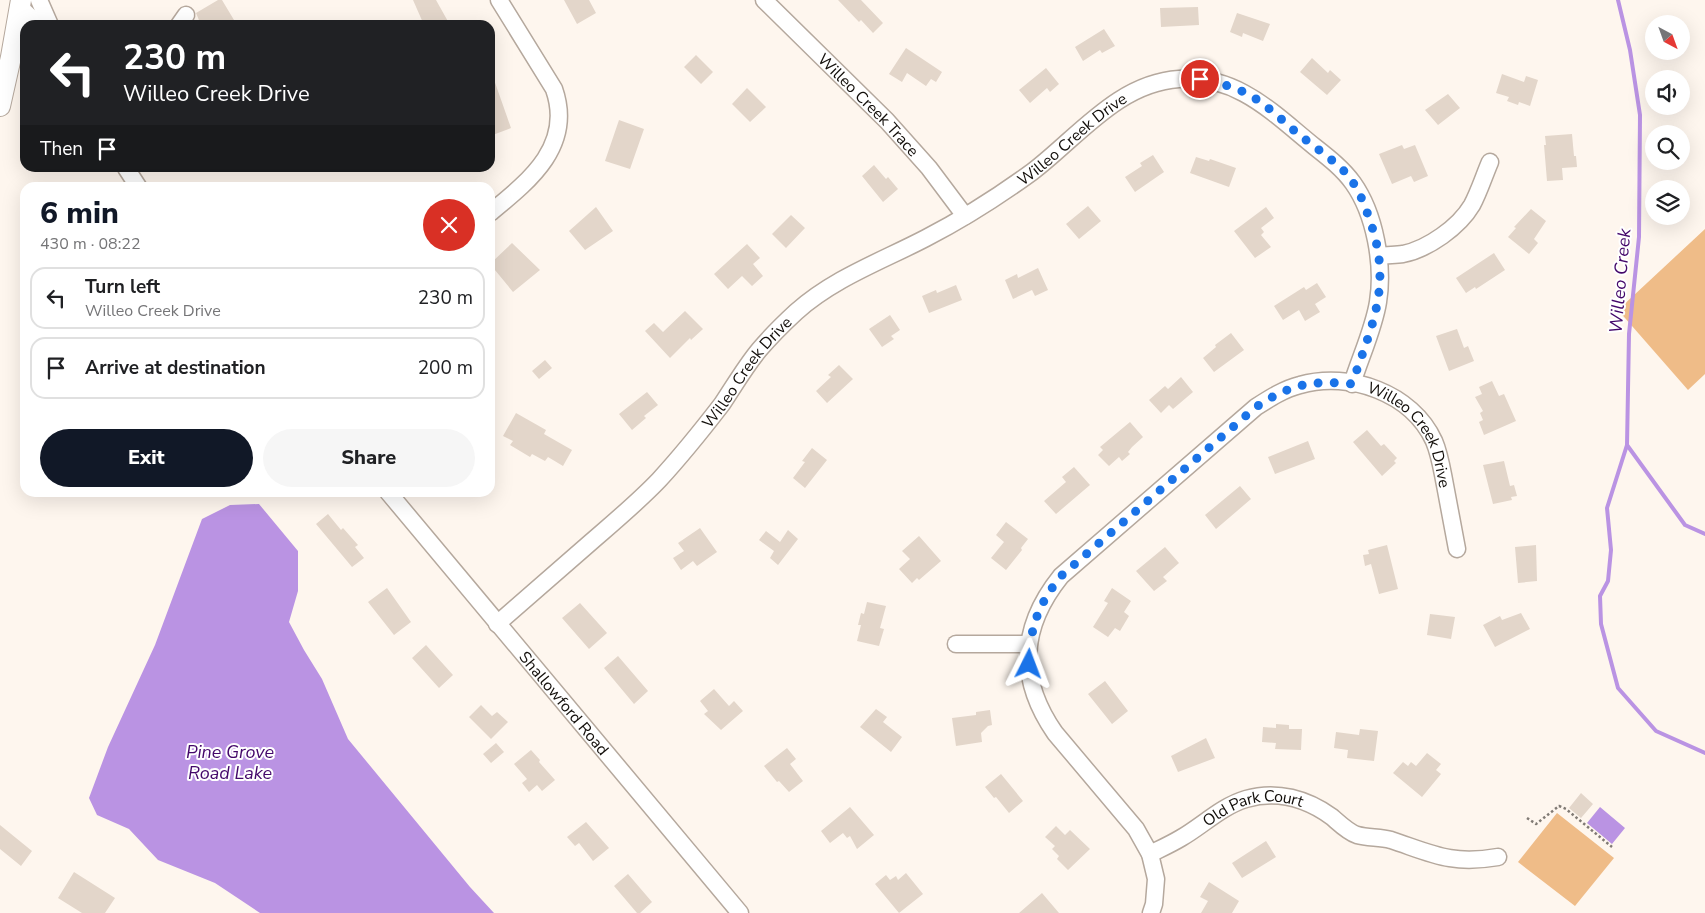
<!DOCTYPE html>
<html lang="en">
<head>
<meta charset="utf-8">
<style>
  :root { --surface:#fff; --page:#f6f6f6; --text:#202124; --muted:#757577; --line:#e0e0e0; --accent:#111827 }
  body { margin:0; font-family:"Nunito Sans",sans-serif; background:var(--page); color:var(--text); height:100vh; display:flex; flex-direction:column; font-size:19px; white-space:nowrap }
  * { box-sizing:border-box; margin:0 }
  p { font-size:16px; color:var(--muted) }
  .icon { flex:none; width:28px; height:28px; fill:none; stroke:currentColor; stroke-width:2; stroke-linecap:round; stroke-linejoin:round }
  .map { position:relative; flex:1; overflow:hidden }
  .sheet { position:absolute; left:20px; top:182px; width:475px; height:315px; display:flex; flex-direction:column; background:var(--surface); border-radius:15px; box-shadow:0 5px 20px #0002 }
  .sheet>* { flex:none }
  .hud { position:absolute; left:20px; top:20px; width:475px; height:152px; border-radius:15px; box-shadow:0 5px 20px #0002; background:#202124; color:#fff; overflow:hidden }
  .needle { width:32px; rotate:139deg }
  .buttons { position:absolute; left:1645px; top:15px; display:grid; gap:10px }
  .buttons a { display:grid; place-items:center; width:45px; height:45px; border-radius:50%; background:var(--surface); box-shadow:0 5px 20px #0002; font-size:25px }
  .pin { position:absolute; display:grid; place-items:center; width:42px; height:42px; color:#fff; margin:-21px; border:2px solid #fff; border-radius:50%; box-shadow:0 1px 5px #0007 }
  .me { position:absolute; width:55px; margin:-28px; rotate:3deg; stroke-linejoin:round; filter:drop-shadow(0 0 4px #0008) }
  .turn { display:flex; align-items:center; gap:18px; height:105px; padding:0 20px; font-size:22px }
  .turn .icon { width:65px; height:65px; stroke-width:2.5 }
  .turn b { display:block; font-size:35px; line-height:42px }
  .then { display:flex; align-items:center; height:48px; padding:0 20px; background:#0003; gap:10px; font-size:19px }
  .round { display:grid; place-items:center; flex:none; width:52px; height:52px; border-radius:26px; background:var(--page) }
  .summary { display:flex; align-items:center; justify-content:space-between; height:85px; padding:0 20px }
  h1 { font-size:30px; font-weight:800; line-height:38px; color:var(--accent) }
  .cta { display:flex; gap:10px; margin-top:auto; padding:10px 20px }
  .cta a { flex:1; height:58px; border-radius:30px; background:var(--accent); color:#fff; font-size:20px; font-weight:800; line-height:58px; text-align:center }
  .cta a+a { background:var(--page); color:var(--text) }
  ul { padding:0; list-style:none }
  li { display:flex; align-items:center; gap:15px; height:62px; margin:0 10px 8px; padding:0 10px; border:2px solid var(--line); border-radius:15px }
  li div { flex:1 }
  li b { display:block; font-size:19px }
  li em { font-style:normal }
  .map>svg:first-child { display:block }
  .green { fill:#efbc88 }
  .water { fill:#ba93e3 }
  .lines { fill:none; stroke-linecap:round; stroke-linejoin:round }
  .stream { stroke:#ba93e3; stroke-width:4 }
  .building { fill:#e3d6ca }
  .minor-casing { stroke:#b5a89d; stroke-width:19 }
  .major-casing { stroke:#b5a89d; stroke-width:22 }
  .path { stroke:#807a74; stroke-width:2.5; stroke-dasharray:2.5 2.5; stroke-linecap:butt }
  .minor { stroke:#fff; stroke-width:16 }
  .major { stroke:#fff; stroke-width:20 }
  .route { stroke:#1a73e8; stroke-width:9; stroke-dasharray:0 16.2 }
  .labels { text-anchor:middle; stroke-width:4; stroke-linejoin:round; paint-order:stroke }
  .street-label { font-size:16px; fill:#120e0a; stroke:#fff }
  .water-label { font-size:18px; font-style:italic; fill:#43076a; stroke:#fff }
</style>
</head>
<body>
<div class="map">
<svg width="1705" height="913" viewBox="0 0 1705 913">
  <rect width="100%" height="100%" fill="#fef6ee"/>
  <path class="green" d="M1705 229V374L1688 390 1618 310Z
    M1557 813 1614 858 1575 906 1518 862Z"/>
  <path class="water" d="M259 504 298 551V591L289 622 304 650 322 679 348 739 470 887 494 913H260L215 883 158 860 129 829 97 815 89 798 108 747 155 645 202 519 230 505Z
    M1600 807 1625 828 1612 844 1587 823Z"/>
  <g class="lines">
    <path class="stream" d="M1618 0 1630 50 1640 115 1639 237 1629 334 1627 445 1685 525 1705 534
      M1627 445 1607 508 1611 550 1608 581 1600 596 1601 624 1618 688 1656 731 1705 753"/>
  </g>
  <path class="building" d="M218 0H222L237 25H201L196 13Z
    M413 0H436L450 25H424Z
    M564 0H589L596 13 577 24Z
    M838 0H861L883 23 873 33 861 20 859 22Z
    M1198 7 1199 25 1161 27 1160 8Z
    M1237 13 1270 24 1263 41 1243 33 1242 37 1230 32Z
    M1104 29 1115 46 1102 53 1100 50 1083 61 1075 47Z
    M906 48 942 72 936 82 931 79 926 86 907 73 902 82 889 74Z
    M696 55 713 72 701 84 684 67Z
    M1312 58 1328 73 1330 70 1341 80 1327 95 1300 72Z
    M1046 68 1059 84 1050 92 1047 88 1030 103 1019 90Z
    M490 74H492L511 128 490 136Z
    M1502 74 1524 82 1526 76 1538 80 1530 106 1519 102 1518 105 1507 101 1509 97 1496 93Z
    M747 88 766 107 750 122 732 104Z
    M1448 94 1460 108 1438 125 1425 110Z
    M619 120 644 129 630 169 605 161Z
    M1572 134 1574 156H1576L1577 167 1562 168 1563 180 1547 181 1544 145H1546L1545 136Z
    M1402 145 1404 149 1415 145 1428 176 1414 182 1411 176 1392 184 1379 154Z
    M1153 155 1164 172 1135 192 1125 177 1142 166 1140 163Z
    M1196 157 1209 161 1210 159 1236 168 1229 187 1190 173Z
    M874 165 886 179 888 177 898 189 883 202 862 176Z
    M1088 206 1101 221 1079 239 1066 224Z
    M596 207 613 231 585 250 569 231Z
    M1266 207 1274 218 1261 228 1264 232 1261 235 1271 247 1255 258 1234 231Z
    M1531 209 1546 221 1534 239 1538 243 1529 254 1508 237 1516 228 1514 227Z
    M791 215 805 228 786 248 772 234Z
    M512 243 540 270 513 292 490 264Z
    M747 244 760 258 753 264 763 276 752 286 742 276 728 289 714 274Z
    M1494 253 1505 270 1476 289 1475 287 1466 293 1456 278Z
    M1038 268 1048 290 1035 296 1032 290 1013 299 1005 280 1017 274 1018 278Z
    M1317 283 1326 297 1315 304 1320 312 1305 321 1299 310 1283 320 1274 306 1304 287 1306 290Z
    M956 285 962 300 929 313 922 296 936 290 937 293Z
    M685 311 703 329 691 340 690 338 670 358 645 331 654 323 663 332Z
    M890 315 900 330 891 336 894 339 882 347 869 329Z
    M1457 329 1464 348 1468 346 1474 361 1449 371 1436 336Z
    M1231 333 1244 350 1214 372 1203 358 1216 347 1215 345Z
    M545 360 552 368 539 379 532 371Z
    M839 365 853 379 827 403 816 391 831 377 828 375Z
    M1181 377 1193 392 1173 409 1169 405 1161 413 1149 400 1165 386 1168 389Z
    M1492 381 1499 396 1504 394 1516 421 1484 435 1479 422 1483 420 1480 413 1483 411 1475 397 1482 394 1479 387Z
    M647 392 658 405 644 416 646 418 632 430 619 414Z
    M516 413 546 430 544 434 572 450 563 466 548 457 545 461 532 454 530 457 510 445 513 441 503 436Z
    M1130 422 1143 437 1132 447 1128 452 1130 454 1122 461 1119 457 1109 466 1098 455 1103 450 1100 447Z
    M1367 430 1381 446 1384 444 1397 458 1394 461 1396 463 1382 476 1353 442Z
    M1308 441 1315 459 1275 474 1268 457Z
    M812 448 827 460 805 488 793 478 805 462 802 461Z
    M1504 461 1510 486 1514 485 1517 496 1511 497 1512 500 1493 504 1483 465Z
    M1074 467 1090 485 1056 514 1044 501 1066 482 1062 477Z
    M1240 486 1251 499 1216 529 1205 515Z
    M328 514 341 530 343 528 358 545 355 547 364 558 352 567 316 524Z
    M1006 522 1028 539 1021 548 1022 550 1006 570 991 558 1004 542 996 535Z
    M700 528 717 552 697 566 693 561 681 570 673 558 684 551 678 543Z
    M788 530 798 539 778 565 770 558 774 551 759 540 766 531 780 542Z
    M919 536 941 561 919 580 917 578 912 583 899 569 910 559 902 551Z
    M1387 545 1398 589 1379 594 1371 564 1365 566 1363 555 1369 554 1368 550Z
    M1536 545 1537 581 1518 583 1515 547Z
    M1165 547 1179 563 1163 577 1167 581 1154 591 1136 571Z
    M387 588 411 622 394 635 368 602Z
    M1112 588 1131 601 1124 612 1129 616 1120 631 1115 628 1108 637 1093 627 1108 603 1104 601Z
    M867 602 886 606 880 628 884 629 879 646 857 641 861 625H858L861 613 864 614Z
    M580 603 607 633 589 649 562 618Z
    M1521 613 1530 629 1495 647 1483 625 1500 616 1502 620Z
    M1430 614 1455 617 1451 639 1427 635Z
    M426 645 453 675 439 688 412 658Z
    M618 656 648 691 634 704 604 668Z
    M1105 681 1128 711 1112 724 1088 694Z
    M714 689 729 706 734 701 743 711 721 730 704 714 708 711 700 701Z
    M481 705 492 716 497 712 508 722 491 739 469 717Z
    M876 709 887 717 883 722 902 737 891 752 860 727Z
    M990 710 992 725 988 726 981 733 982 742 956 746 952 718 976 715V712Z
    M1276 724 1289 725V729H1302L1301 750 1275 749 1276 743 1262 742 1263 727 1276 728Z
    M1360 729 1378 731 1374 761 1347 758 1348 750 1334 748 1336 732 1359 735Z
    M1206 738 1215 758 1178 772 1171 756Z
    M496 743 504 752 491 763 483 754Z
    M787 748 796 759 790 764 803 781 789 792 779 781 777 782 764 766Z
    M531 750 540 760 539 762 555 780 542 791 537 785 529 792 522 783 527 779 514 764Z
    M1427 753 1441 764 1436 770 1441 774 1422 797 1393 773 1403 762 1408 766 1411 762 1416 766Z
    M1001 774 1023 801 1009 813 996 797 994 798 985 787Z
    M1581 793 1593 804 1581 818 1569 808Z
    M850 807 874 835 857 849 850 836 847 838 843 833 830 843 821 831Z
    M586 822 609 848 593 861 579 843 575 846 567 837Z
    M0 825 32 851 21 866 0 849Z
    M1056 826 1065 835 1070 830 1090 849 1068 870 1057 859 1059 856 1052 849 1055 846 1045 837Z
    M1266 841 1276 857 1242 878 1232 863Z
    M74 872 115 898 105 913H82L58 898Z
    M906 873 923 894 899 913 875 884 886 875 890 880 896 876 898 880Z
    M628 874 652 902 640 913H637L614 886Z
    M1209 882 1239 901 1232 913H1201L1208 901 1200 897Z
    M1042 893 1059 913H1019Z"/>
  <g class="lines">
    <g class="minor-casing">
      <g id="minor">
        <path d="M39 0 50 25"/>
        <path id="s1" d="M764 0 887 121 929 168 965 216"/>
        <path d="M21 8 39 25"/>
        <path d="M179 25 186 15"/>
        <path d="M126 168 139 188"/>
        <path d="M490 213C529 181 574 146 554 89L499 0"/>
        <path d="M1380 256C1387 255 1395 255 1403 254 1428 249 1459 227 1472 205 1479 192 1484 176 1490 162"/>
        <path id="s2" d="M388 492 740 913"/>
        <path id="s3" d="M497 624C529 596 560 569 591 542 614 522 638 502 659 480 681 456 702 430 722 404 734 386 745 367 759 350 770 337 783 324 796 312 834 278 882 261 926 238 963 219 999 196 1032 172 1078 137 1118 83 1179 79 1237 74 1274 114 1315 147 1329 158 1343 169 1353 183 1375 214 1384 265 1378 302 1374 328 1360 358 1352 384"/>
        <path d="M956 644H1029"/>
        <path id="s4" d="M1150 854C1160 849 1171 844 1181 838 1202 826 1222 806 1246 799 1277 790 1307 799 1332 817 1339 823 1348 832 1357 835 1368 838 1380 837 1391 840 1433 854 1451 865 1498 857"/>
        <path id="s5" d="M1151 913 1154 904 1156 879 1150 854 1136 829 1055 733C1017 678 1020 627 1061 576L1256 407C1270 398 1284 389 1300 385 1350 371 1412 393 1434 441 1440 455 1442 470 1445 485 1449 506 1453 528 1457 549"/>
      </g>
    </g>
    <g class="major-casing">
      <path id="major" d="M0 106 11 57 21 0"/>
    </g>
    <path class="path" d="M1527 818 1536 824 1559 806 1566 809 1612 847"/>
    <use href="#minor" class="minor"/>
    <use href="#major" class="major"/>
  </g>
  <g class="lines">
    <path class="route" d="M1029 664C1030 627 1038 605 1061 576L1256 407C1291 384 1311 380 1352 384 1373 322 1393 284 1369 218 1363 200 1356 183 1342 169 1328 156 1312 145 1297 133 1283 121 1269 107 1253 97 1237 87 1218 83 1200 79"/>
  </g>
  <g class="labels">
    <g class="street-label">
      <text dy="6" stroke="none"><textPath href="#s1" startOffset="148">Willeo Creek Trace</textPath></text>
      <text dy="6" stroke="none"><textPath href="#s3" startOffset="761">Willeo Creek Drive</textPath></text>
      <text dy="6" stroke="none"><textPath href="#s3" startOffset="356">Willeo Creek Drive</textPath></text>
      <text dy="6" stroke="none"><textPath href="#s5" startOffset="830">Willeo Creek Drive</textPath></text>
      <text dy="6" stroke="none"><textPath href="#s2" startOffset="275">Shallowford Road</textPath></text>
      <text dy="6" stroke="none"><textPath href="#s4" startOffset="116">Old Park Court</textPath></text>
    </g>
    <g class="water-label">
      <text transform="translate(1620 281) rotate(-85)" y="6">Willeo Creek</text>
      <text x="230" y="758">Pine Grove<tspan x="230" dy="21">Road Lake</tspan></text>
    </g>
  </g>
</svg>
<div class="buttons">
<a><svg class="needle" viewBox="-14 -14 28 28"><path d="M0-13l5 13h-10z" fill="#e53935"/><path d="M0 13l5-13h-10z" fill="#757577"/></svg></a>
<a><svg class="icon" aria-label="sound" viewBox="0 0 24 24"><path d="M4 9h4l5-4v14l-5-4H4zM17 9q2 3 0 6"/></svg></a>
<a><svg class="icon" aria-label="search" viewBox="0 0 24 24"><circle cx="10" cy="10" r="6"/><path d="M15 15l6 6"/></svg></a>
<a><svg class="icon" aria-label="layers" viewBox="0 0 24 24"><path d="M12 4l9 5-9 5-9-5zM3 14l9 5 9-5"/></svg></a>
</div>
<div class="pin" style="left:1200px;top:79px;background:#d93025"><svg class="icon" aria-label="arrive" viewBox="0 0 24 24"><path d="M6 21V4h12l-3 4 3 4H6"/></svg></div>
<svg class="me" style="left:1029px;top:664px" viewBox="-20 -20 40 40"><path d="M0-17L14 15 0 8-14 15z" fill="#1a73e8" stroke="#fff" stroke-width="4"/></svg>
<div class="hud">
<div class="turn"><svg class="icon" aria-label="left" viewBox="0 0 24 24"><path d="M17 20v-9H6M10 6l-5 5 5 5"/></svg><div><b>230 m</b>Willeo Creek Drive</div></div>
<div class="then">Then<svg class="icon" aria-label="arrive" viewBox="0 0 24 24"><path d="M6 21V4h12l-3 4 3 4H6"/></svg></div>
</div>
<section class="sheet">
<div class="summary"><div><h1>6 min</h1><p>430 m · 08:22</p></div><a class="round" style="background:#d93025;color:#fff"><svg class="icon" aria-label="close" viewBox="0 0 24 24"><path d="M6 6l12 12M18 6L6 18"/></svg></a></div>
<ul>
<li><svg class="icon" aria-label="left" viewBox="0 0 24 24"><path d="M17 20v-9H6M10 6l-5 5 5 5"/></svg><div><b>Turn left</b><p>Willeo Creek Drive</p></div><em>230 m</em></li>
<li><svg class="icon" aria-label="arrive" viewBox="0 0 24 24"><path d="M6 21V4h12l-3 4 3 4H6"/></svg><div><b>Arrive at destination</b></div><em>200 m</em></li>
</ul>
<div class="cta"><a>Exit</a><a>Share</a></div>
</section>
</div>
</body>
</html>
